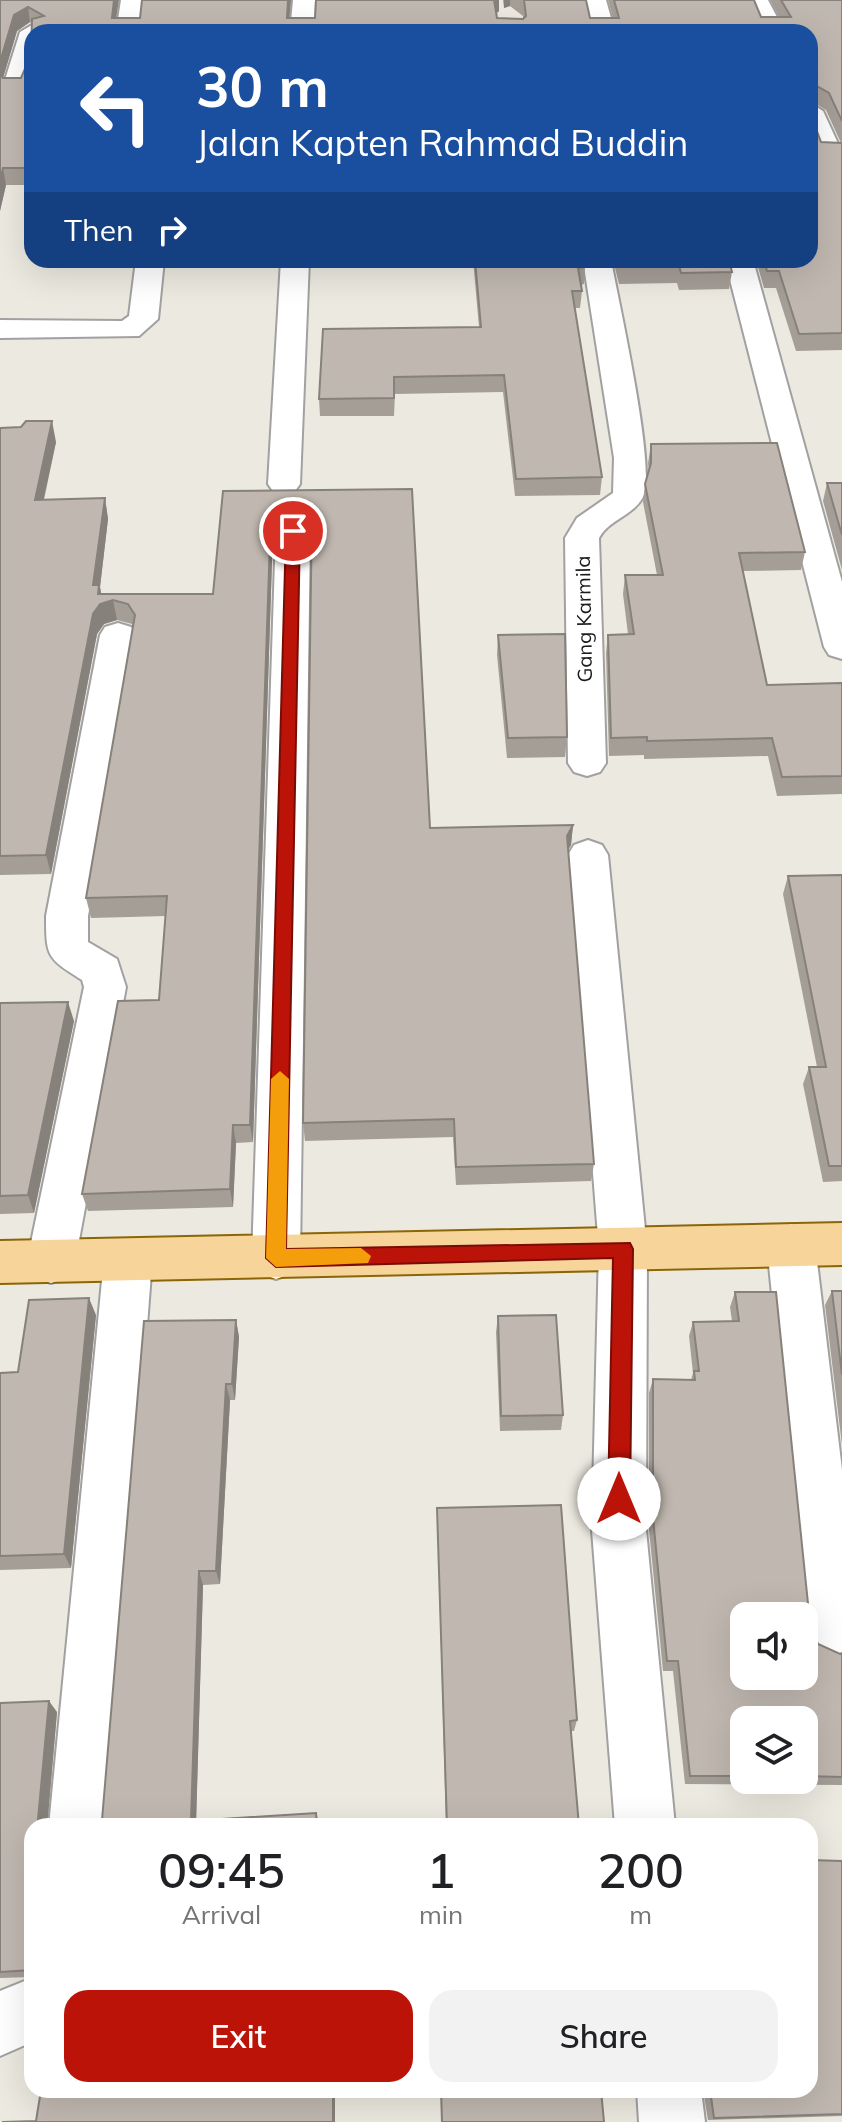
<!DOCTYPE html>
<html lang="en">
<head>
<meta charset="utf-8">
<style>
  :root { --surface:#fff; --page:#f2f2f2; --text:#202124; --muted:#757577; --accent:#bc1309 }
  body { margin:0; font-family:Mulish,sans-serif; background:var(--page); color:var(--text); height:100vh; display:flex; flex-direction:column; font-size:30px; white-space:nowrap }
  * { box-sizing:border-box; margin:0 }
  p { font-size:26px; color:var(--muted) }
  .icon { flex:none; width:44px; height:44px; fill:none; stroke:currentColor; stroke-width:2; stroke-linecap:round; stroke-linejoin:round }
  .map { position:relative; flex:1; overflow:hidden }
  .sheet { position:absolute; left:24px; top:1818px; width:794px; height:280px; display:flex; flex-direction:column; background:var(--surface); border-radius:24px; box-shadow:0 8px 32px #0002 }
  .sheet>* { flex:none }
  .banner { position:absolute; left:24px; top:24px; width:794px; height:244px; border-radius:24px; box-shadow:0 8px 32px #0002; background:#1a4fa0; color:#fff; overflow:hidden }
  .controls { position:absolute; left:730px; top:1602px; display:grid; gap:16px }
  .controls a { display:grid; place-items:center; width:88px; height:88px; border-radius:16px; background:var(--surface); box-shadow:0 8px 32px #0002; font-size:40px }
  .pin { position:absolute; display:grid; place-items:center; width:68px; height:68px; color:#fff; margin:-34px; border:4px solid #fff; border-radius:50%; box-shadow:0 2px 8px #0007 }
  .me { position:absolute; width:88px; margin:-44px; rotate:0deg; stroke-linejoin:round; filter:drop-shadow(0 0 6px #0008) }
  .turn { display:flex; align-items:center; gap:28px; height:168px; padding:0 40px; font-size:36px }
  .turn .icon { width:104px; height:104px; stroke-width:2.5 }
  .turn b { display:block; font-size:56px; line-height:68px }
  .then { display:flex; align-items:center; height:76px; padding:0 40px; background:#0003; gap:16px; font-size:30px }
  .eta { display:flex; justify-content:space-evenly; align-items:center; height:136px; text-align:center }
  .eta b { font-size:48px; font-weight:600; line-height:56px }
  .action { display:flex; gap:16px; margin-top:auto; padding:16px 40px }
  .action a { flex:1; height:92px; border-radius:24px; background:var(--accent); color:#fff; font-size:32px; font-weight:600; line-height:92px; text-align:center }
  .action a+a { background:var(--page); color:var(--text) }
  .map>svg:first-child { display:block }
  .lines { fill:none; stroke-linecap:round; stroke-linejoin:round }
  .street-casing { stroke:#a1a1a1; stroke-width:4 }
  .primary-casing { stroke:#8a6607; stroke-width:4 }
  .street { fill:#fff; fill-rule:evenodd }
  .primary { fill:#f7d49a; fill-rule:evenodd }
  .wall { fill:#a59e97; fill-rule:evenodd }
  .shaded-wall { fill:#86817b }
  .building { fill:#c0b8b0; stroke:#86817b; stroke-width:2; fill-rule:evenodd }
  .route { fill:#bc1309; stroke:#7a0c06; stroke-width:2 }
  .slow { fill:#f59e0b }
  .labels { text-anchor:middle; stroke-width:8; stroke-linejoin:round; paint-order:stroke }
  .far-street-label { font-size:20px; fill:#1a1a1a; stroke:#fff }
</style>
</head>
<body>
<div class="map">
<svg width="842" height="2122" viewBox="0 0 842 2122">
  <rect width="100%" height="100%" fill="#ece9e0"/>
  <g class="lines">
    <g class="street-casing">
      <path id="street" d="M121 0H143L140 32H116Z
        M293 0H315L314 32H290Z
        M584 0H606L615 32H591Z
        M752 0H768L785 32H761L749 5Z
        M32 25 44 32H32C32 52 35 74 24 91H6L3 86 20 32Z
        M810 103 823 111 842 152 838 157H820C808 140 810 124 810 103Z
        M136 260H164L158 319 139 336 0 338V320L122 321 129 316Z
        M281 260H309L300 484 295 491 284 494 273 491 268 484Z
        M583 260H611C618 299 657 471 643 497 633 516 608 520 599 538L606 763 600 772 587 776 574 772 568 763 565 538 577 518 613 493 614 458Z
        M725 260H753L842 582V659L829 655 824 647Z
        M293 521 305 524 310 531 300 1258 293 1273 276 1279 259 1273 252 1258 276 531 281 524Z
        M118 623 131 627 136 635 88 916V942L117 959 126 987 75 1262 68 1277 51 1283 34 1277 27 1262 84 987 82 980C47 958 46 957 46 916L100 635 105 627Z
        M588 840 602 845 608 855 647 1249 646 1530 675 1826H615L592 1530 599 1249 568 855 574 845Z
        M791 1224 808 1230 815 1245 842 1470V1657L834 1661 814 1653 806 1633 767 1245 774 1230Z
        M128 1239 145 1245 152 1260 109 1826H49L104 1260 111 1245Z
        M32 1978V2042L0 2056V1991Z
        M637 2090H701L705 2122H639Z"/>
    </g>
    <g class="primary-casing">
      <path id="primary" d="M842 1223V1265L0 1283V1241Z"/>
    </g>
    <use href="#street" class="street"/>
    <use href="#primary" class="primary"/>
  </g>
  <path class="wall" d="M0 0 116 18H140L291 0 289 18H315L316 0H499V11L496 14 497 18 523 19V16L510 6 504 8 503 0H586L590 18H613L608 0H754L761 17H779L770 0H842V350L796 351 776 288H764L756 260H810V32H32V185H6L0 211ZM30 22 32 23 31 55 21 78H3L17 31ZM811 101 826 110 841 143 821 142 811 115Z
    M473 260H584L585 267 584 284 581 285 582 291 580 308H575L602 477 600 495 515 496 503 392 395 394 394 416H320L319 399 479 327Z
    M613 260H729L732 272 729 289 679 290 677 283 619 284Z
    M21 427 56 442 44 500 105 498 108 519 100 587 101 594H213L223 491 412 489 430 828 573 825 571 845 568 849 594 1164 591 1181 456 1185 453 1137 305 1141 303 1123 311 529 306 521 292 518 280 521 273 531 253 1142 236 1143 233 1207 88 1211 82 1194 159 1000 166 916 91 918 86 898 133 627 132 624 117 620 104 624 97 634 51 874 0 875V428Z
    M651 444 805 552 801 570 743 571 767 685 842 683V794L777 796 768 756 644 759V755L609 756 606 653 608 635 628 634 623 594 625 575H657L643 502 645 484 649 473 648 463Z
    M827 483H842V570L823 501Z
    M498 635 567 737 565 757 507 758 497 655Z
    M842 875V1181L823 1182 803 1084 809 1067H817L783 894 788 876Z
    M0 1003 74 1021 34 1213 0 1214Z
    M832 1291H842V1445L825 1305Z
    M735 1292 810 1623 818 1644 840 1654 842 1653V1785L685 1784 673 1671H663L649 1530V1393L653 1379 691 1380 693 1373 689 1336 693 1322 732 1321 730 1307ZM744 1720H804V1780H744Z
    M96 1315 71 1568 0 1570V1373L18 1372Z
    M498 1316 563 1415 561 1430 500 1431 496 1332Z
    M236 1320 239 1337 235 1400H230L220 1584 203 1585 196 1820 316 1813 319 1822 32 1826V1977L0 1978V1703L57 1712 48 1819 102 1820Z
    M437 1508 577 1720 574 1731H571L579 1826H446Z
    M842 1861V2116L708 2120 703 2090H810Z"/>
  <path class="shaded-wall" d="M114 0H119L114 32 112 18Z
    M288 0H291L288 32 287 18Z
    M494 0H499V11L493 16Z
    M504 0H510V6L504 8Z
    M28 7 30 22 17 31 0 88V62L14 15Z
    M3 168 6 185 0 211V180Z
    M52 421 56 442 39 520 35 500Z
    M105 498 108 519 100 587 103 603 113 600 117 620 104 624 97 634 51 874 46 855 93 585Z
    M291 498 292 518 280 521 273 531 253 1142 250 1125 271 511 279 501Z
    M573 825 571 845 565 855 567 836Z
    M68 1002 74 1021 34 1213 28 1195Z
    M233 1125 236 1143 233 1207 230 1189Z
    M89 1298 96 1315 71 1568 64 1554Z
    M236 1320 239 1337 235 1400 232 1384Z
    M226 1384 230 1400 220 1584 216 1571Z
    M199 1571 203 1585 196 1826 191 1821Z
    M49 1701 57 1712 47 1826 38 1819Z
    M333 2090H335V2122H333Z"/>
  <path class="building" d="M0 0H114L112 18H140L142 0H288L287 18H315L316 0H494L497 18 523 19 526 16 524 0H586L590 18H619L614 0H754L761 17H791L781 0H842V121L829 93 813 84 811 115 821 142 842 143V333L799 334 779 271H767L764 260H810V32H32V168H3L0 180V75L3 78H21L31 55 32 19 44 16 28 7 14 15 0 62Z
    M475 260H584L585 267 578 268 582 291H572L602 477 516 479 504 375 394 377V398L319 399 323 329 481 327Z
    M619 260H729L732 272 681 273 679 266 620 267Z
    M26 421H52L35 500 105 498 93 585H99L98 594H213L223 491 412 489 430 828 573 825 567 836 594 1164 456 1167 454 1119 303 1123 312 511 304 501 291 498 279 501 271 511 250 1125H233L230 1189 82 1194 118 1001 159 1000 167 896 86 898 135 615 128 604 113 600 100 604 93 614 46 855 0 856V428L21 427Z
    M777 443 805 552 739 553 767 685 842 683V776L782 777 772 738 647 741V737L611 738 608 635 634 634 625 575H663L645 484 651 463V444Z
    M827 483H842V535Z
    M565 634 567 737 508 738 498 635Z
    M842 875V1166H829L809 1067H826L788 876Z
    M68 1002 28 1195 0 1196V1003Z
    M832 1291H842V1375Z
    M735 1292H776L810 1623 818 1644 840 1654 842 1653V1777L804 1776V1720H744V1776H690L678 1661H667L653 1518V1379L695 1380 694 1371H699L693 1322 739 1321ZM744 1616H804V1676H744Z
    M89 1298 64 1554 0 1556V1373L18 1372 29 1300Z
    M556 1315 563 1415 501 1416 498 1316Z
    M236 1320 232 1384H226L216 1571H199L191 1821 316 1813 317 1826H32V1970L0 1972V1703L49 1701 38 1819 102 1820 144 1321Z
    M561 1505 577 1720 570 1721 579 1826H447L437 1508Z
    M810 1860 842 1861V2114L714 2118 710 2090H810Z
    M41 2090H333V2122H2L36 2121Z
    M441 2090H601L604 2122H442Z"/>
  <path class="route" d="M293 527 300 531 286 1249 630 1243 633 1249 630 1499 627 1506 619 1510 611 1506 608 1499 613 1258 276 1267 266 1258 286 531Z"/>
  <path class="slow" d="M280 1071 289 1079 286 1249 361 1248 371 1256 368 1263 276 1267 266 1258 271 1079Z"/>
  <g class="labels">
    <g class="far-street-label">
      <text transform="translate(584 619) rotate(-91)" y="7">Gang Karmila</text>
    </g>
  </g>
</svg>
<div class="controls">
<a><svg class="icon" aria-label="sound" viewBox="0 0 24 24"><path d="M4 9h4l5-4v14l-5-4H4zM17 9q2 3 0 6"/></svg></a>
<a><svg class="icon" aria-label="layers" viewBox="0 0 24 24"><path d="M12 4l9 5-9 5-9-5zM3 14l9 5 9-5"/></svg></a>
</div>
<div class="pin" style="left:293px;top:531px;background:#d93025"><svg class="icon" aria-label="arrive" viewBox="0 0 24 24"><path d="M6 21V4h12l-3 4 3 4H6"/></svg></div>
<svg class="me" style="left:619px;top:1499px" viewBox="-20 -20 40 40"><circle r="19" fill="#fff"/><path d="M0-13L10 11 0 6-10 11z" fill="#bc1309"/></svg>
<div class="banner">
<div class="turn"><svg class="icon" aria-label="left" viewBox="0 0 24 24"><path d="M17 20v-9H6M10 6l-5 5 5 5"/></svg><div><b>30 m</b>Jalan Kapten Rahmad Buddin</div></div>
<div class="then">Then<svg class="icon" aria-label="right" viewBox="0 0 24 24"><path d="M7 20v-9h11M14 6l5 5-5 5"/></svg></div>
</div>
<section class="sheet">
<div class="eta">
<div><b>09:45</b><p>Arrival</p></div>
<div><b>1</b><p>min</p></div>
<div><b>200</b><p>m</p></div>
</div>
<div class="action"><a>Exit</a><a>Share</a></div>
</section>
</div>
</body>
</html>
